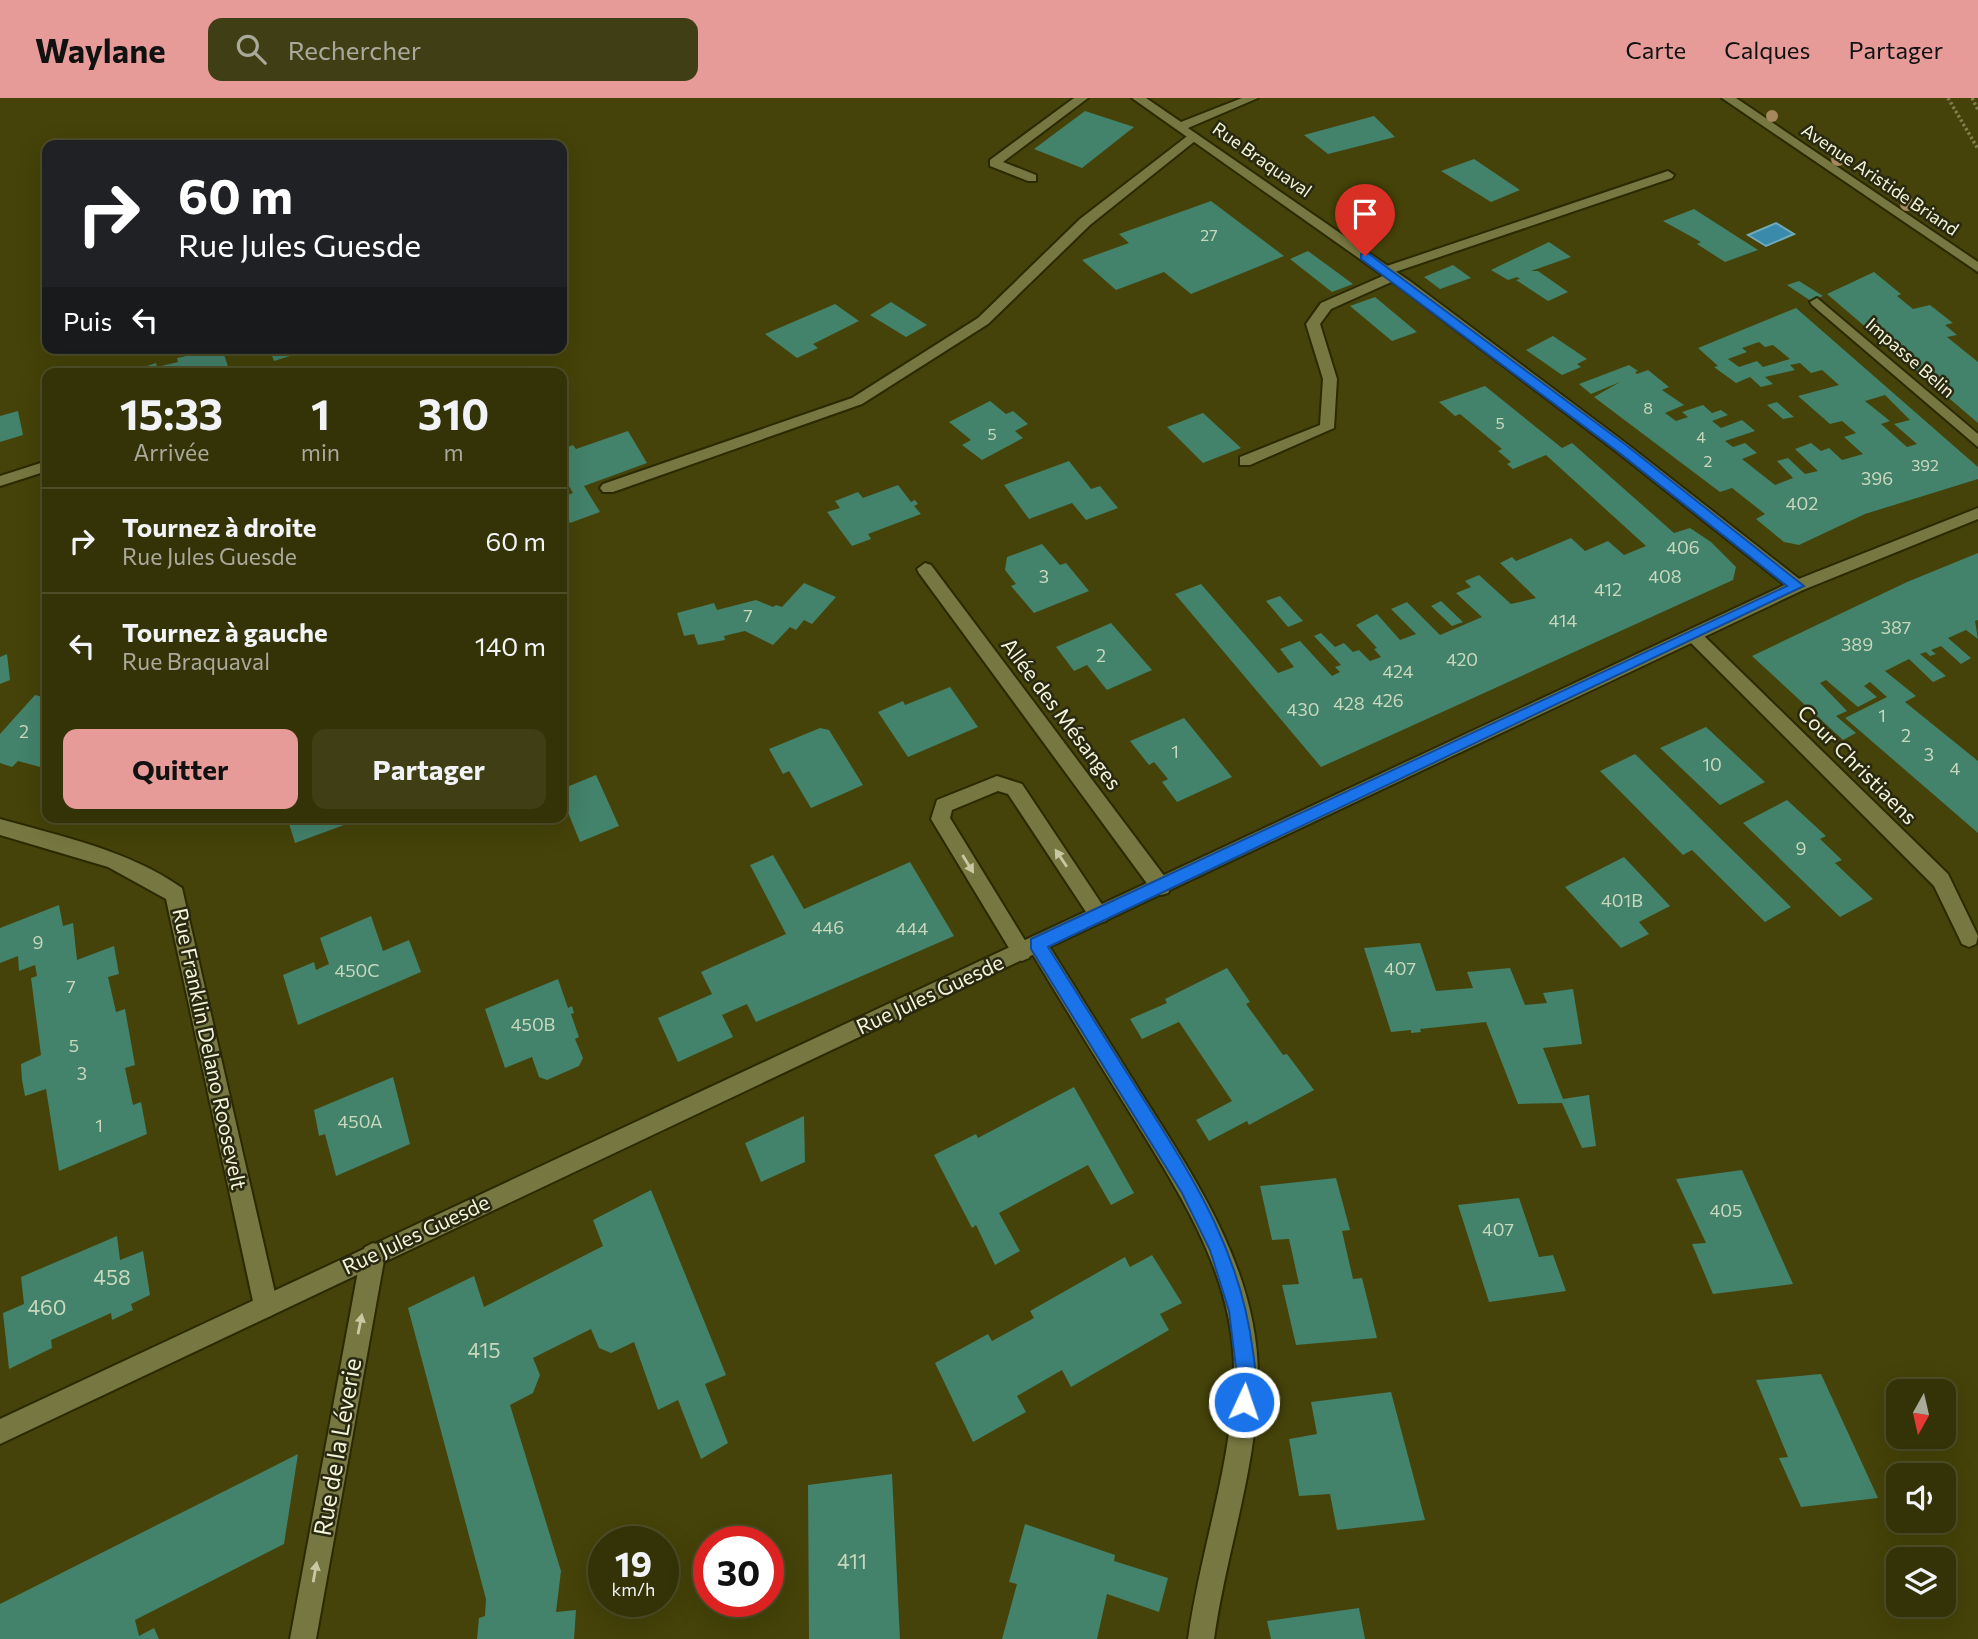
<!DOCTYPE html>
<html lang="fr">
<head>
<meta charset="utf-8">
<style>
  :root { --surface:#343207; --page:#3f3e15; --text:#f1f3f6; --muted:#a9aa9b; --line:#4e4d28; --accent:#e69b98 }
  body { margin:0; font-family:Commissioner,sans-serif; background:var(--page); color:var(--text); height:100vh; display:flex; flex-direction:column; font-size:26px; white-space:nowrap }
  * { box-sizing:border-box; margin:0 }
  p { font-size:23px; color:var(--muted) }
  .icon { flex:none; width:38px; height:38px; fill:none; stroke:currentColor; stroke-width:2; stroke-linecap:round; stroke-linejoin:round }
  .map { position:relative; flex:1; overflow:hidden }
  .side { position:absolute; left:42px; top:270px; width:525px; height:455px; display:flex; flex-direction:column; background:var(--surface); border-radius:14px; box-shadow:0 7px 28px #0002,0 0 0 2px var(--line) }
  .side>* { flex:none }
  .hud { position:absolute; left:42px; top:42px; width:525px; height:214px; border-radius:14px; box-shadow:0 7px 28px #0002,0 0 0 2px var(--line); background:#202124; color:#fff; overflow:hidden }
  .needle { width:46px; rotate:188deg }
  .fabs { position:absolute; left:1886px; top:1281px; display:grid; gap:14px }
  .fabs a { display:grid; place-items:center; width:70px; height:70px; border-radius:14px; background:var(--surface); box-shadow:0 7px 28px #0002,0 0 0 2px var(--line); font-size:35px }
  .speed { position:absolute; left:588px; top:1428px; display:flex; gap:14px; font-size:35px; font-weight:700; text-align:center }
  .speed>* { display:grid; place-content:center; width:91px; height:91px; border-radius:50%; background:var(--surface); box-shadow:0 7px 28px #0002,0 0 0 2px var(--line); line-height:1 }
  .speed small { font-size:18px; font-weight:400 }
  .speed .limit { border:10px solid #d22; background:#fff; color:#111 }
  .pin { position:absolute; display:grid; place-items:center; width:60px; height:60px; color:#fff; margin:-72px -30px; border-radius:50% 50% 50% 0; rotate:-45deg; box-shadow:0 0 7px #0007 }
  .pin .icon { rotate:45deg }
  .me { position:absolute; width:77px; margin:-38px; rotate:3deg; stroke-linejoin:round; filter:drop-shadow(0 0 5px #0008) }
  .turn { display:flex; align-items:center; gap:24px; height:147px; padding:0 21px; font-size:32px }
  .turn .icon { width:91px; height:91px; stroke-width:2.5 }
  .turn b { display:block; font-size:49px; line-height:60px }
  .then { display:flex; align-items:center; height:66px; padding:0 21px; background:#0003; gap:14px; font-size:26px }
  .eta { display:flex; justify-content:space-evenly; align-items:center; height:119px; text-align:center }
  .eta b { font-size:42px; font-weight:700; line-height:49px }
  .button { display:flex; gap:14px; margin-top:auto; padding:14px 21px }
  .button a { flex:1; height:80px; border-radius:14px; background:var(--accent); color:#111; font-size:28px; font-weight:700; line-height:80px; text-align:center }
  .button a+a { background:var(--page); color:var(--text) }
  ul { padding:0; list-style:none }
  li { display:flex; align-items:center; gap:21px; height:105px; padding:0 21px; border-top:2px solid var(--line) }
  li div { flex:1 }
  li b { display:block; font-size:26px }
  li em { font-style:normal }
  header { display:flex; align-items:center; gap:42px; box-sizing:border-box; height:98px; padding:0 35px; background:var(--accent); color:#111 }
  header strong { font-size:33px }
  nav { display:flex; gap:38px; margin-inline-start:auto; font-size:24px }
  .search { width:490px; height:63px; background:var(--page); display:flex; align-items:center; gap:18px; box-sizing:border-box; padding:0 24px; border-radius:14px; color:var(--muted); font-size:26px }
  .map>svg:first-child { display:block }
  .water { fill:#398aab; stroke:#71aab8; stroke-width:2 }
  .building { fill:#43826b; fill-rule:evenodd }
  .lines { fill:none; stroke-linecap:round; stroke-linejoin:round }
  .service-casing { stroke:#2a2900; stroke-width:4 }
  .minor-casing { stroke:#2a2900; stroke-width:4 }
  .secondary-casing { stroke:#2a2900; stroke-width:4 }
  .path { stroke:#7f7e4e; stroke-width:3.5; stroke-dasharray:2.5 2.5; stroke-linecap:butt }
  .service { fill:#777741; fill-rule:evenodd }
  .minor { fill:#777741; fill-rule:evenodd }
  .secondary { fill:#777741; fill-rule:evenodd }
  .tree { fill:#a6875e }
  .oneway { fill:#c8c8a3 }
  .route { fill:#1a73e8; stroke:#114b97; stroke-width:2 }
  .labels { text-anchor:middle; stroke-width:5; stroke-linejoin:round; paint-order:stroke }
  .far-number-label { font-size:16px; fill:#c8d8bd }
  .far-street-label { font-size:18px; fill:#f4f4d8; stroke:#292912 }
  .number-label { font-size:18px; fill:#c8d8bd }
  .street-label { font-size:21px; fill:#f4f4d8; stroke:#292912 }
  .near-number-label { font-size:21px; fill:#c8d8bd }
  .near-street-label { font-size:24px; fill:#f4f4d8; stroke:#292912 }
</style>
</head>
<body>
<header>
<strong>Waylane</strong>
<div class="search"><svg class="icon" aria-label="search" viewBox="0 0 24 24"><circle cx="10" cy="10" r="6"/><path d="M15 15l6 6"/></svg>Rechercher</div>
<nav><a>Carte</a><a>Calques</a><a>Partager</a></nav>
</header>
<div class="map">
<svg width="1978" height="1541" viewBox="0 0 1978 1541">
  <rect width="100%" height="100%" fill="#454309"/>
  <path class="water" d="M1776 125 1794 136 1766 148 1748 137Z"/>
  <path class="building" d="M1085 13 1134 29 1082 70 1034 51Z
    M1374 18 1395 39 1328 56 1304 37Z
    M1474 61 1520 92 1491 104 1441 73Z
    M1211 103 1284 158 1191 196 1164 174 1116 192 1082 162 1129 145 1119 136Z
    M1694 111 1758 152 1725 164 1697 146 1701 144 1663 123Z
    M1549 144 1571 159 1531 173H1538L1568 194 1548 203 1516 182 1520 181 1517 179 1508 182 1491 172Z
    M1308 153 1353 186 1332 194 1290 161Z
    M1453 167 1471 180 1440 191 1424 179Z
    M1874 174 1901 196 1897 198 1913 211 1930 207 1953 225 1945 227 1957 237 1947 239 1978 264V325L1827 196Z
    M1799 183 1823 198 1811 203 1787 187Z
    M1375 199 1417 234 1392 243 1350 208Z
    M891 204 927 227 906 239 870 217Z
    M835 206 859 223 813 246 818 250 797 260 765 236Z
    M1796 210 1978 369V381L1865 416 1799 447 1784 444 1756 421 1765 416 1732 390 1720 394 1594 299 1620 284 1591 296 1579 286 1629 267 1638 273 1635 274 1637 276 1648 272 1669 289 1662 292 1684 307 1665 315 1676 323 1688 319 1682 314 1703 307 1712 315 1721 312 1728 317 1712 323 1721 330 1742 322 1755 333 1725 343 1733 349 1745 345 1757 355 1742 361 1775 387 1793 380 1777 363 1788 360 1805 376 1818 373 1795 351 1811 345 1821 353 1829 350 1842 362 1863 356 1844 339 1856 335 1842 323 1830 326 1798 298 1839 287 1822 272 1811 275 1800 265 1790 267 1795 272 1765 279 1773 286 1761 289 1750 279 1736 285 1714 269 1718 268 1698 250ZM1759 244 1765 249 1773 247 1790 261 1763 269 1757 263 1739 269 1728 261 1747 254 1742 250ZM1885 297 1910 322 1894 326 1917 346 1907 349 1881 326 1890 323 1865 303Z
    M1553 238 1587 261 1577 266 1581 269 1562 277 1526 252Z
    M222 250 230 275H126L156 265 157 269 178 264 177 260Z
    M269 250H299L300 255 274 263Z
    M1485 288 1562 350 1572 345 1674 435 1690 430 1711 444 1736 469 1733 482 1321 669 1175 496 1201 486 1278 575 1294 569 1280 551 1300 543 1332 578 1340 574 1335 569 1341 567 1314 538 1321 535 1335 549 1344 545 1353 554 1359 552 1370 563 1381 559 1374 551 1377 550 1356 527 1377 516 1400 542 1416 536 1391 511 1407 504 1440 537 1482 519 1456 495 1471 489 1465 483 1479 477 1511 506 1536 500 1500 465 1512 459 1516 463 1571 440 1585 453 1608 443 1624 457 1646 448 1546 357 1513 371 1507 366 1511 364 1498 353 1502 351 1460 316 1455 318 1439 304Z
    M990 303 1006 316 1013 313 1028 326 1015 333 1023 340 982 362 962 347 971 342 949 324Z
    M1777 304 1794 319 1783 321 1767 307Z
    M18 313 23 337 0 344V318Z
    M1203 315 1241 350 1203 365 1167 329Z
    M628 333 647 365 584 388 600 414 570 425 562 412V399L573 395 562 376V351L573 347 576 351Z
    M1069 363 1091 391 1100 388 1118 410 1086 422 1072 405 1029 421 1004 387Z
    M898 387 911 404 915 402 918 406 914 408 921 416 868 436 871 441 852 448 827 414 840 410 835 403 858 394 863 400Z
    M47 396V429H46L40 399Z
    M1042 446 1060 467 1066 465 1089 493 1034 515 1011 488 1016 486 1005 472 1007 459Z
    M1978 455V522L1975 523 1978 541 1966 532 1948 540 1971 560 1961 566 1941 548 1931 552 1936 556 1930 558 1926 554 1920 556 1946 578 1933 584 1909 561 1885 573 1916 598 1905 604 1978 663V735L1845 620 1887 599 1870 584 1864 588 1877 599 1858 609 1826 582 1820 585 1847 613 1836 618 1856 635 1843 642 1752 558 1907 484Z
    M804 485 836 499 812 526 804 522 796 532 790 529 773 547 745 533 724 538 725 542 698 547 694 536 684 538 677 515 714 505 717 512 756 502 773 509 776 507 782 509Z
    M1280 498 1303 523 1288 529 1266 503Z
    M1441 503 1463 524 1452 528 1431 508Z
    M1111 525 1152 572 1107 592 1087 567 1074 573 1056 549Z
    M7 556 10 582 0 586V559Z
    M950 589 978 629 908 659 878 614 903 603 905 607Z
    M35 597 47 600 45 632 47 633V666L44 670 18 663 12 669 0 665V636Z
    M1184 620 1232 679 1177 704 1162 684 1168 681 1154 664 1149 667 1130 643Z
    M1706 629 1765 684 1720 707 1660 650Z
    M820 630 829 632 863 687 811 710 789 673 783 676 769 651Z
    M1635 656 1720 740 1791 809 1765 824 1692 752 1683 757 1600 673Z
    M596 677 619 728 580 744 565 707 562 709V691Z
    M1787 702 1826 738 1820 741 1842 762 1835 765 1873 801 1840 819 1743 725Z
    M287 719H341L344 727 295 745Z
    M773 757 804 811 910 764 954 838 756 924 747 906 722 917 733 939 678 964 658 920 712 896 701 874 786 836 750 767Z
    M1624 759 1670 808 1639 824 1649 836 1621 850 1565 789Z
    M59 807 63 828 73 825 77 862 114 848 119 876 108 879 116 914 125 911 135 967 125 970 133 1007 141 1004 147 1036 59 1073 46 991 25 998 22 982 21 966 41 957 31 880 37 878 35 867 19 873 18 858 0 865V830Z
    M371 818 383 853 409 842 421 874 298 927 283 877 314 864 316 872 329 866 320 840Z
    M1420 845 1436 893 1473 890 1467 874 1510 870 1525 907 1547 905 1543 895 1573 891 1582 946 1543 950 1563 1001 1589 997 1596 1048 1582 1050 1562 1005 1518 1006 1486 924 1420 931 1421 934 1411 935V932L1391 934 1364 850Z
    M1227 870 1250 904 1246 906 1283 957 1287 956 1314 992 1249 1027 1247 1023 1209 1043 1196 1022 1232 1003 1179 924 1142 941 1130 921 1167 905 1165 901Z
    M558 881 568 910 572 908 574 915 571 916 579 939 575 941 583 960 579 968 547 982 539 979 532 959 505 970 485 911Z
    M393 979 410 1046 336 1078 325 1036 319 1038 314 1012Z
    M1074 989 1134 1095 1111 1107 1088 1067 999 1115 1020 1153 995 1167 976 1127 972 1130 934 1057 976 1036 978 1040Z
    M804 1018 805 1064 761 1084 745 1045Z
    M1742 1072 1793 1186 1713 1196 1692 1146 1706 1145 1676 1081Z
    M1336 1080 1350 1132 1342 1133 1353 1181 1362 1180 1377 1240 1296 1247 1282 1187 1299 1186 1289 1141 1272 1142 1260 1088Z
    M651 1092 726 1277 705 1286 728 1345 701 1361 678 1302 658 1312 634 1244 611 1255 599 1250 591 1231 533 1260 540 1277 533 1295 510 1307 561 1473 556 1514 576 1512 574 1541H477L479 1520 485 1518 486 1501 408 1210 474 1178 484 1209 603 1148 593 1122Z
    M1519 1100 1539 1159 1553 1157 1566 1193 1489 1204 1458 1107Z
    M117 1138 120 1162 143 1153 150 1197 131 1206 133 1212 112 1222 111 1215 51 1242 52 1250 9 1271 3 1215 24 1206 21 1179Z
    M1152 1157 1182 1205 1160 1216 1169 1232 1071 1289 1062 1272 1017 1298 1026 1314 973 1344 935 1265 988 1236 992 1243 1034 1220 1030 1213 1125 1159 1130 1169Z
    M1821 1276 1878 1400 1801 1409 1779 1360 1788 1359 1756 1282Z
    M1391 1294 1425 1422 1337 1432 1330 1396 1299 1398 1289 1341 1317 1336 1311 1304Z
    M298 1356 284 1446 135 1522 139 1538 154 1530 159 1541H0V1506Z
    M892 1376 900 1541H809L808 1387Z
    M1025 1426 1115 1457 1114 1463 1168 1480 1159 1514 1107 1496 1097 1541H1002L1017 1486 1009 1484Z
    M1359 1510 1365 1541H1271L1267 1523Z"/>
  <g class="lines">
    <g class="service-casing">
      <path id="service" d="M1074 0H1088L1003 64 1036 77V83H1028L990 68V62Z
        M1190 36 1200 39 1090 127 988 226 862 306 613 394H603L600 390 603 386 852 300 978 220 1080 121Z
        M1668 73 1674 77 1672 80 1395 174 1400 178 1398 181 1331 211 1320 226 1337 281 1334 330 1250 367H1240V359L1320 327 1323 281 1306 226 1321 205 1385 177 1379 173 1381 170Z
        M1694 532 1700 534 1948 776 1978 838 1976 846 1969 849 1962 846 1934 788 1688 542 1686 538 1688 534Z
        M997 678 1022 686 1109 817 1106 823 1099 825 1092 823 1008 696 998 693 952 712 950 720 1032 854 1029 860 1022 863 1015 860 931 721 937 702Z"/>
    </g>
    <g class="minor-casing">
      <path id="minor" d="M1132 0H1146L1181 24 1242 0H1258L1188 30 1411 184 1627 346 1803 484 1805 488 1803 492H1791L1617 354 1401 190Z
        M1817 200 1978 336V349L1812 207 1810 204Z
        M47 363V373L0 388V378Z
        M925 465 931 467 1168 783 1171 789 1168 795 1161 797 1154 795 919 475 917 471Z
        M0 721C63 739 128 752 182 790L278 1208 274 1216 266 1220 258 1216 254 1208 166 801 108 769 0 737Z
        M1037 837 1044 840C1077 893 1110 945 1143 998 1197 1083 1258 1174 1258 1279 1258 1367 1226 1454 1214 1541H1188C1200 1454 1231 1369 1234 1281 1237 1179 1178 1093 1127 1010 1094 957 1062 905 1030 852L1027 846 1030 840Z
        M373 1145 381 1149 385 1157 316 1541H290L361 1157 365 1149Z"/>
    </g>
    <g class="secondary-casing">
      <path id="secondary" d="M1722 0H1736L1978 164V174Z
        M1978 410V421L1803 492 0 1346V1321L1791 484Z"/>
    </g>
    <path class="path" d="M1948 0 1978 51
      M1972 0 1978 12"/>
    <use href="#service" class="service"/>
    <use href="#minor" class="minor"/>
    <use href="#secondary" class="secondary"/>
  </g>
  <g class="tree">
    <circle cx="1772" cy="18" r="6"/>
    <circle cx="1838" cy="61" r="7"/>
    <circle cx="1907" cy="106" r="7"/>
  </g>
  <defs><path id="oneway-solid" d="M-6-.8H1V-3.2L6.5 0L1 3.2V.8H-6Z" transform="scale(1.75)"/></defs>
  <g class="oneway">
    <use href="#oneway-solid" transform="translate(1061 760) rotate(-124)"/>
    <use href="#oneway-solid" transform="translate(968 766) rotate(58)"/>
    <use href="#oneway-solid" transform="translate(360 1226) rotate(-79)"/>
    <use href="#oneway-solid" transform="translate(315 1474) rotate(-80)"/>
  </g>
  <path class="route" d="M1361 156H1369L1626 347 1804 488 1048 849C1080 900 1112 951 1144 1002 1196 1084 1241 1156 1253 1254 1256 1273 1258 1293 1251 1312L1244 1315 1237 1312 1234 1304 1237 1278 1229 1213 1210 1152 1182 1095 1031 851V841L1787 488 1617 353 1361 161Z"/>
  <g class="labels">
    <g class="far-number-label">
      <text x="1209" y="143">27</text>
      <text x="1648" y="316">8</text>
      <text x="1500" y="331">5</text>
      <text x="992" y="342">5</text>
      <text x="1701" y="345">4</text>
      <text x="1708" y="369">2</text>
      <text x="1925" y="373">392</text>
    </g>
    <g class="far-street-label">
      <text transform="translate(1262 62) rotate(35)" y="6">Rue Braquaval</text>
      <text transform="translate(1880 82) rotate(34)" y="6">Avenue Aristide Briand</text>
      <text transform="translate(1910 260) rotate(41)" y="6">Impasse Belin</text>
    </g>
    <g class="number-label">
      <text x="1877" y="387">396</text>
      <text x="1802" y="412">402</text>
      <text x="1683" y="456">406</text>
      <text x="1044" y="485">3</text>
      <text x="1665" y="485">408</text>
      <text x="1608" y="498">412</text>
      <text x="748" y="524">7</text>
      <text x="1563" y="529">414</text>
      <text x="1896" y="536">387</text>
      <text x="1857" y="553">389</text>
      <text x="1101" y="564">2</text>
      <text x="1462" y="568">420</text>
      <text x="1398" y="580">424</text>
      <text x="1388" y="609">426</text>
      <text x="1349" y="612">428</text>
      <text x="1303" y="618">430</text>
      <text x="1882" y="624">1</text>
      <text x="24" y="640">2</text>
      <text x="1906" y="644">2</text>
      <text x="1175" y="660">1</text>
      <text x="1929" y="663">3</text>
      <text x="1712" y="673">10</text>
      <text x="1955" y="677">4</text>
      <text x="1801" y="757">9</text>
      <text x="1622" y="809">401B</text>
      <text x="828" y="836">446</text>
      <text x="912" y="837">444</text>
      <text x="38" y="851">9</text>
      <text x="1400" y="877">407</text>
      <text x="357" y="879">450C</text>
      <text x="71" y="895">7</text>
      <text x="533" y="933">450B</text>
      <text x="74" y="954">5</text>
      <text x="82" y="982">3</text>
      <text x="360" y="1030">450A</text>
      <text x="99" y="1034">1</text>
      <text x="1726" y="1119">405</text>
      <text x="1498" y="1138">407</text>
    </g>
    <g class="street-label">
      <text transform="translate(1061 616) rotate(53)" y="7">Allée des Mésanges</text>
      <text transform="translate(1857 667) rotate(45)" y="7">Cour Christiaens</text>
      <text transform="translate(930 897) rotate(-25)" y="7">Rue Jules Guesde</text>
      <text transform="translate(209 951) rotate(78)" y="7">Rue Franklin Delano Roosevelt</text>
      <text transform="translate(416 1137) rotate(-25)" y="7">Rue Jules Guesde</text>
    </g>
    <g class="near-number-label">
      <text x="112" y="1187">458</text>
      <text x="47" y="1217">460</text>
      <text x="484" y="1260">415</text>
      <text x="852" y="1471">411</text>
    </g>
    <g class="near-street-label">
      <text transform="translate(338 1349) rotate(-80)" y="8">Rue de la Léverie</text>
    </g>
  </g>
</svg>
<div class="fabs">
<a><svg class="needle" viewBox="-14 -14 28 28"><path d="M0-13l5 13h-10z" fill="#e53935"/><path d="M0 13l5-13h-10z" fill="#a9aa9b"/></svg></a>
<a><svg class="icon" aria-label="sound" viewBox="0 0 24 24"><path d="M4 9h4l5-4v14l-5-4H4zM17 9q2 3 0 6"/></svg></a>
<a><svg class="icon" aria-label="layers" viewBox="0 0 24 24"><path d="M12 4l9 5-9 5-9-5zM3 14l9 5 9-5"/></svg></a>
</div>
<div class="speed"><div>19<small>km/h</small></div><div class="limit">30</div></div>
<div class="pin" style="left:1365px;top:158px;background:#d93025"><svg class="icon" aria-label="arrive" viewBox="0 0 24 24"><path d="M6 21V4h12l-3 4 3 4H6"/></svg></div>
<svg class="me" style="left:1244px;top:1304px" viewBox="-20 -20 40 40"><circle r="17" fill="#1a73e8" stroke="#fff" stroke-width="3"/><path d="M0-11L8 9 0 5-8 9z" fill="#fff"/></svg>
<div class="hud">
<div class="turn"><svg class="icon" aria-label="right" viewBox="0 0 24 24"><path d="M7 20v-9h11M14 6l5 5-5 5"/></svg><div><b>60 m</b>Rue Jules Guesde</div></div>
<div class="then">Puis<svg class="icon" aria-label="left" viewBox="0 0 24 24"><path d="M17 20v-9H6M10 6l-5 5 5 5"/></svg></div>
</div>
<section class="side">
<div class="eta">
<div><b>15:33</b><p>Arrivée</p></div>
<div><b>1</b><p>min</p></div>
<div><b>310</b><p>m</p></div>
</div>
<ul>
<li><svg class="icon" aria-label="right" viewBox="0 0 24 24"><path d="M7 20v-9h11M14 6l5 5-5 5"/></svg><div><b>Tournez à droite</b><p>Rue Jules Guesde</p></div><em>60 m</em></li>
<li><svg class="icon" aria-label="left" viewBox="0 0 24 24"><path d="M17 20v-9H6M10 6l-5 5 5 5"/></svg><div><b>Tournez à gauche</b><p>Rue Braquaval</p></div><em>140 m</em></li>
</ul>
<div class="button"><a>Quitter</a><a>Partager</a></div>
</section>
</div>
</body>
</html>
